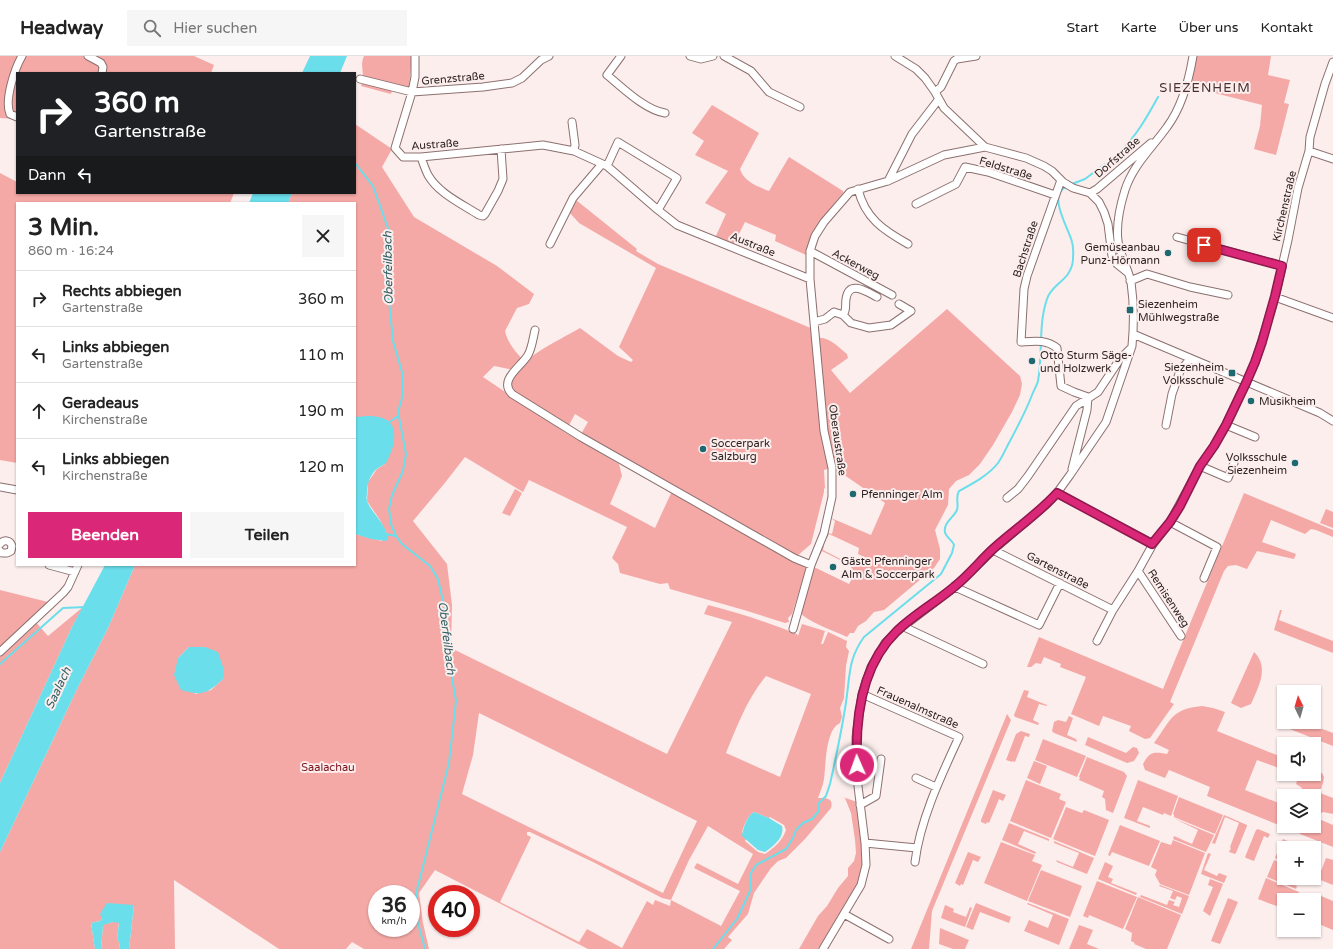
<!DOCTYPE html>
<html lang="de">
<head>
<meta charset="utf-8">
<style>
  :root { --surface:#fff; --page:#f6f6f6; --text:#222; --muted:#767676; --line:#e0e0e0; --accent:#db2777 }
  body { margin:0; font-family:"Varela Round",sans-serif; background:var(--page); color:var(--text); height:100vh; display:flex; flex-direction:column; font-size:15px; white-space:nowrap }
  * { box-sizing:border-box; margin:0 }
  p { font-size:13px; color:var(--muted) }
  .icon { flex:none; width:22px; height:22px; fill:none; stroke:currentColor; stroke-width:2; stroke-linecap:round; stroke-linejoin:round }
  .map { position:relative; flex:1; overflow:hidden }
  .drawer { position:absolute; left:16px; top:146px; width:340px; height:364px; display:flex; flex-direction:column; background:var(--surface); border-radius:0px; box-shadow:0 1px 3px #0004 }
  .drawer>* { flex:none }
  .guide { position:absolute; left:16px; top:16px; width:340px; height:122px; border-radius:0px; box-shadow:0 1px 3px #0004; background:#202124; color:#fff; overflow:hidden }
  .needle { width:26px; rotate:355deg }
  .controls { position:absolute; left:1277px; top:629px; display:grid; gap:8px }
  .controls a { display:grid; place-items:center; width:44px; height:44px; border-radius:0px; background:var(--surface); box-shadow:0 1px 3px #0004; font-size:20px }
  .speed { position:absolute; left:368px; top:829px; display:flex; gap:8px; font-size:20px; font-weight:700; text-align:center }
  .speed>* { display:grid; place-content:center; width:52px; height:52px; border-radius:50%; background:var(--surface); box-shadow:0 1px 3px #0004; line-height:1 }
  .speed small { font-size:10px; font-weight:400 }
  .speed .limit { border:6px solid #d22; background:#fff; color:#111 }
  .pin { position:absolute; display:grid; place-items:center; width:34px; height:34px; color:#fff; margin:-17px; border-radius:8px; box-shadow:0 2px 6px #0006 }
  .me { position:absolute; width:44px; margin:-22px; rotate:358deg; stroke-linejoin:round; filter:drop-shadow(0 0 3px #0008) }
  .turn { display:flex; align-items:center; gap:14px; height:84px; padding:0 12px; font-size:18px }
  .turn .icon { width:52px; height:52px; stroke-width:2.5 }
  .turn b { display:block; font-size:28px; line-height:34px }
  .then { display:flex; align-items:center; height:38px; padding:0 12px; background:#0003; gap:8px; font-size:15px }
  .round { display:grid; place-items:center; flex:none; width:42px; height:42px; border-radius:0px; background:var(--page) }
  .summary { display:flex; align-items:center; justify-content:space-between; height:68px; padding:0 12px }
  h1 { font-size:24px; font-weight:700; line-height:30px }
  .button { display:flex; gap:8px; margin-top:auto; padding:8px 12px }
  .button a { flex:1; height:46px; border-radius:0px; background:var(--accent); color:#fff; font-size:16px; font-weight:700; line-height:46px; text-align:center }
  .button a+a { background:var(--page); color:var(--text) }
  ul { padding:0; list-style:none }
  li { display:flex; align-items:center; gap:12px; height:56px; padding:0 12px; border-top:1px solid var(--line) }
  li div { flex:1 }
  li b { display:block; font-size:15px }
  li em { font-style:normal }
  header { display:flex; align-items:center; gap:24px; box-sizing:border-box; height:56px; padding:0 20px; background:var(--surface); border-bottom:1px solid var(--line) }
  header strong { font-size:19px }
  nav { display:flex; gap:22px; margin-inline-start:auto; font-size:14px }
  .search { width:280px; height:36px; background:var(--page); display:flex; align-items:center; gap:10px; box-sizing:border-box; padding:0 14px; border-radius:0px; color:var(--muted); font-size:15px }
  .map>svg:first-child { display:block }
  .green { fill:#f5a9a6; fill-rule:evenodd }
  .water { fill:#6adeeb }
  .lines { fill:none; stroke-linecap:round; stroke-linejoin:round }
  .stream { stroke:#6adeeb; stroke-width:2 }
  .minor-casing { stroke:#8c706f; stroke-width:9 }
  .minor { stroke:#fff; stroke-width:7 }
  .route-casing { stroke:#8e194d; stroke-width:10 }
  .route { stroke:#db2777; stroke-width:7 }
  .poi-dot { fill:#1e6971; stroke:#fbeeed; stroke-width:1.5 }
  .labels { text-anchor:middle; stroke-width:4; stroke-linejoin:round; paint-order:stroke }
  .street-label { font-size:11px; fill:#2f2423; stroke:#fbeeed }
  .poi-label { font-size:11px; fill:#2f2423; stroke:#fbeeed; text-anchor:start }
  .park-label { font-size:11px; fill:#7b141f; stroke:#fbeeed }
  .water-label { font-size:12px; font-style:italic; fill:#2c5e63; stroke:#fbeeed }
  .quarter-label { font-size:13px; letter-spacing:1px; fill:#493130; stroke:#fbeeed }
</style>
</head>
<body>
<header>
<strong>Headway</strong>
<div class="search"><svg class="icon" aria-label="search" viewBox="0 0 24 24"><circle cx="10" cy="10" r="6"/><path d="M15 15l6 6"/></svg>Hier suchen</div>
<nav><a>Start</a><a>Karte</a><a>Über uns</a><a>Kontakt</a></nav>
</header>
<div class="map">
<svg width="1333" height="893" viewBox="0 0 1333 893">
  <rect width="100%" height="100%" fill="#fbeeed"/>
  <path class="green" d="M0 0H194L214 9 211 17H17V63L0 62Z
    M364 0H412L409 32 394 28 391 38 361 30C366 17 359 11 364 0Z
    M1197 0H1271L1268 19 1290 24 1284 47 1289 48 1276 99 1254 93 1260 70 1262 49 1191 31Z
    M712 49 759 77 740 113C744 126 757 130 769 135L789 101 843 135V137C827 156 812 174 806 199L775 185 776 179 745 166 733 190 715 182 726 158 705 147 728 115 695 99 704 85 692 77Z
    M355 68 392 93 382 111 414 161 497 210 534 238 529 248 517 252 505 275C508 287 514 294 522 303L513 314 494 310 483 321 566 377 619 408 622 420 610 448 655 472 672 435 776 494 777 497 792 505 804 510 806 513 792 558 788 562 789 566 785 567 744 554 670 533 668 527 660 528 620 517 618 508 612 502 627 471 529 424 523 436 465 401 444 428 413 465 447 508 452 549 451 592 667 698 732 566 704 558 708 549C738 557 768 566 797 578L798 580 802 568 825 575 821 588H823L828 576 847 585 846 591 849 595 846 610 844 642 840 652 842 661 840 667C825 674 826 709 824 723 823 730 820 736 818 742 826 742 834 742 831 752L805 783 786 802 778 805 771 812 754 837 748 858 728 881 732 884 724 893H588L435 814 419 837 423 867 429 893H364L352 886 346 893H279L174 824 175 893H129L134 849 102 863 100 865 91 867 95 893H0V796L76 635 108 572 135 509H355V478L382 485 387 478 380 464 367 445 368 426 377 413 385 408 356 362 355 371V147H288L292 137H355ZM189 591H205L223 611V623L211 634 195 638 178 602ZM766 620 811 638 780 721 726 697C737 670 747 643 766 620ZM479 657 697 765 663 837 462 738 473 699ZM754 756 769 762 770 761 784 769 786 774C782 785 775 791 765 798L758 796 745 785 746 783 742 776C744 770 747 760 754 756ZM708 770 753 798 738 828 697 807 694 812 740 835 721 870 671 844 689 804ZM527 776H530L595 807 662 842 671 844 670 850 655 844 653 849 647 845 622 892 587 873 579 886 500 846 531 781 527 779ZM377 838H411V872H377Z
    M0 117 17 126V137L81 138 83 137H234L230 147H17V407L0 404Z
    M576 144 637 193 636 195 658 208 813 273 817 282C829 280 838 291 847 298L848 302 831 314 850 337 947 253 1020 320 1022 328 1020 339 1012 356 993 389 980 408 969 419 956 425 949 433 948 449 935 474 940 493V503L934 512 884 554 874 556 866 565 858 570 854 577H850L847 581C837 576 805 565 800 556L814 511 849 528 855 517 850 514 852 510 822 495 820 499 818 498 822 490H824L823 494 852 509 854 505 859 507 862 500 858 498 859 492 829 478 827 482 826 481 828 477 832 478 835 465 831 462 871 479 885 447 837 414 835 408H828V413L824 414 825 432 824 433V436L811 488 796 501 581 378 588 366 575 358 568 371 513 336 510 329C520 300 555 287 580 272L618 300 631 306 633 304 619 291 656 212 579 167 569 156Z
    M515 433 522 437 510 460 502 457Z
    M1244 437 1333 474V481L1316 474 1311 473 1305 478 1271 464 1262 486 1296 498 1294 503 1257 495 1247 513 1236 509 1228 510 1224 515 1170 646 1174 648 1150 682 1145 683 1129 675 1131 670 1103 660 1099 670 1071 658 1086 621 1060 611 1061 608 1044 601 1041 608 1036 607 1031 611H1027L1039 581 1163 633Z
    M1326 453 1333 456V472L1320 467Z
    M0 534 52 547 34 564 48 580 83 551 72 571 0 727Z
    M1280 554H1282L1279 564 1333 585V597L1274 574Z
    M1254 596C1270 611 1258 632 1251 648L1241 652 1231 647Z
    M1024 634 1029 635 1027 641 1047 649V650L1039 648 1033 664 1039 667 1038 669 1015 661 1014 659Z
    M1202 650 1213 652 1225 656 1217 675 1284 702V714L1257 704 1245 734 1284 749V770H1287L1286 772 1207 740 1210 731 1169 714 1165 722 1145 714 1143 708C1150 695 1154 696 1167 698L1169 694 1154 687C1171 664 1171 653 1202 650Z
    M1281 657 1284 658V666H1304L1333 677V690L1277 668Z
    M1007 658 1011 664 932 855 929 893H911Z
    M1069 660 1073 662 1067 679 1076 683 1077 686 1054 677 1052 675 1054 666 1058 664 1066 666Z
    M1021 675 1030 678 1029 681 1025 680 1015 706 1013 705 1012 706 1006 704 1016 678Z
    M1088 681 1126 697 1133 691 1137 692 1139 697 1134 705 1127 707 1085 689Z
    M1043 683 1086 700 1077 721 1035 704Z
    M1087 701 1124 716 1127 720 1113 757 1106 754 1105 743 1102 741 1104 735 1079 724 1080 722 1079 721Z
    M1034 705 1047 710 1040 728 1027 722Z
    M1314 714 1322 717 1324 721 1323 727 1320 737 1333 742V758L1323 756 1318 759 1319 763 1333 769V791L1300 778 1295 771 1314 770V740H1300L1302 732 1296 728 1299 720 1294 718H1314Z
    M1026 724 1061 738 1059 743 1066 746 1051 782 1010 765Z
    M1138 724 1178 740 1171 760 1164 757 1163 759 1143 751 1137 765 1150 770V772L1124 762Z
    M993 734 1006 739 1003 745 999 743 989 767 987 766 986 768 981 766V764Z
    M840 740 857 746 864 794 861 822 818 893H799L818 860 827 850 838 832 848 820V812L854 805 856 797 855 784 851 757 845 742Z
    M1179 741 1223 759 1215 778 1174 761V759L1173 758Z
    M1066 751 1082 757 1084 754 1109 764 1095 800 1053 783Z
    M1224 759 1247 769V770L1236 797 1235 798 1229 796 1231 792 1230 791 1239 767 1225 761 1215 788 1212 787Z
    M1173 762 1214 779 1206 796 1173 783 1174 780 1192 788 1198 774Z
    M1009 767 1049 783V785L1024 775 1018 788 1036 796 1035 798 1002 784Z
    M1120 769 1160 785 1149 810 1112 796 1110 800 1108 799Z
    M1258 773 1270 778 1268 782 1264 780 1254 805 1246 802 1245 801 1256 774Z
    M1283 783 1303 792H1284V806L1275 802Z
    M1173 784 1205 797 1189 839 1160 828 1155 819 1157 814 1151 811 1161 786 1171 789Z
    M1054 785 1094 802 1087 818 1057 806 1056 804 1073 811 1079 797 1054 787Z
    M1001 786 1035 799 1032 805 1042 809 1027 845 984 827Z
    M968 796 981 801 978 806 973 804 963 829 961 828 960 830 955 827Z
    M1208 797 1211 798 1204 814 1217 820 1219 817 1227 820 1224 827 1201 818Z
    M1326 802 1333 804V829L1318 823Z
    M1274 804 1284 808V822H1285L1284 825 1297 830 1296 833 1267 821Z
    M1105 806 1113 810 1108 821 1113 823 1111 827 1137 837 1136 839 1098 823Z
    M1041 814 1082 830 1070 861 1028 845Z
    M1266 822 1299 836 1296 844H1284V853L1258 843Z
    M1210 823 1223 828 1210 860 1203 855 1213 831 1208 829Z
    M1097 825 1137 841 1123 873 1089 859 1088 862 1083 860Z
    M1160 829 1189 840 1182 858 1140 841 1141 839 1167 849 1169 844 1175 846 1173 849 1179 851 1182 842 1177 840 1175 844 1170 842 1173 835 1159 830Z
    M1321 840 1333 845V874L1314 866V857Z
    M1138 841 1181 859 1167 893H1146L1134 888 1135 887 1131 885 1132 877 1125 873Z
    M1228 842 1238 846 1220 888 1211 885Z
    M976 847 1011 861 1009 867 980 856 973 874 966 871Z
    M1028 847 1069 863 1059 889 1024 875 1029 864 1048 872 1053 859 1027 848Z
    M945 849 954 853 953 856 966 861 970 851 972 852 965 871 941 862Z
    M113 866H119L117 883 119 886 120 893H101L103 868Z
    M1079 869 1093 874 1087 888 1099 893H1069Z
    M940 872 969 884 965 893H953L939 888Z"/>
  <path class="water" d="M310 0H347L340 17H302Z
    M253 137H292L288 147H249Z
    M367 360C388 360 398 367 393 390 391 396 389 402 386 407 384 409 381 410 378 412 371 417 367 427 367 436 367 439 366 443 367 445 372 458 386 467 388 483L386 485 371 483 355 478V371L356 361Z
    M105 509H135L108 572 76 635 0 796V727L72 571Z
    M189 591H205L218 596 223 611V623C207 638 202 640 181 634L174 619 178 602Z
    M754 756 769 762 782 770C785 782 773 790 765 796L758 794 742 780C743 772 747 760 754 756Z
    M107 847 134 849 129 893H120L119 886 117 883 119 867 113 866 103 869 101 893H95L91 867 100 865 102 863 100 858Z"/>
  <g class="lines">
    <path class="stream" d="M1109 105C1131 89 1145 65 1158 41
      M355 107 373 130 389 175V220L386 229 389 244 393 285 402 316V342L398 356 406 398 403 415 392 439 389 453 391 468 396 480 402 488 430 510 438 523 444 549 448 573 447 592 456 645 449 707 416 838V860L425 893
      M1072 128 1085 123 1105 108
      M388 367 398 360
      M385 478 396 480
      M0 608 63 552 86 551
      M713 893 737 863 750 835 751 817 756 809 786 793 793 782 796 774 803 767 812 763 818 756 819 747 826 740 830 728C836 701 842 674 846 646 850 620 848 603 864 581L941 518 952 497 954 489C952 484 945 480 945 476 943 467 954 461 957 454 959 447 955 441 959 435 972 428 989 419 998 407 1003 400 1006 392 1010 385 1018 370 1026 355 1032 339 1034 334 1037 329 1038 325 1043 298 1038 269 1047 243 1052 227 1071 225 1073 204 1073 198 1074 192 1072 186 1069 173 1047 139 1066 131"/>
    <g class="minor-casing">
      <path id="minor" d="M88 0 101 7 103 11 102 17
        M415 0V21L412 36 395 92 403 101H421L543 89 574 95 607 110 658 154 677 169 810 223
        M621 0 607 19C623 32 645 54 665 57
        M690 0 701 3 713 0
        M724 0 751 15 769 36 800 51
        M895 0 916 13 925 22 935 36 944 52 985 91 1026 102 1044 110 1052 115 1063 126 1073 132 1090 137 1099 146 1104 156 1108 168 1112 200 1117 208 1127 216
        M360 23 412 36 483 31 512 27 522 22 541 4 549 0
        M935 36 941 31 954 5 957 3 976 0
        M17 61 10 58C4 44 15 12 22 0
        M572 66 575 89 574 95
        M1309 95 1333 103
        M421 101C423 107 425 113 428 119 438 137 462 148 479 159L483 160 485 158 498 135 503 123 501 93
        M607 110 618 86 677 122 658 154
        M1061 124 1027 220 1024 233 1021 286C1034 285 1046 283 1057 292L1061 330 1074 336 1088 341 1087 354 1072 413
        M888 125 912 78 939 43
        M858 133C865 162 883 174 908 188
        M1090 137 1097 133 1151 87
        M916 148 956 128 965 111 988 116 1055 139
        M1177 181 1282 210
        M550 188 573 142 602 108
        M810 195 892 239
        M1130 225 1147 218 1190 231 1228 239
        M1275 241 1333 262
        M843 259C847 254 845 249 846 243 849 223 867 236 877 241
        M814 266 825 263 834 256 843 259 851 267 869 272 891 269 911 255 899 248
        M535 274C533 282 532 292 528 299 521 311 498 324 512 338L581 381 794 502 811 509
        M1133 278 1320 357 1333 365
        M1166 369 1172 338 1180 315 1190 303
        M1226 369 1255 381
        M1200 410 1228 422 1234 407
        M0 431 17 434
        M1007 442 1018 433 1028 420 1076 350 1098 336 1120 303 1130 293
        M1170 466 1217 491 1204 522
        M0 488C4 483 10 484 12 490L11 495 7 497H2L0 495
        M1153 488 1170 466 1200 410 1214 390 1226 369 1255 307 1275 241 1288 184 1298 132 1309 95 1310 81 1325 28 1333 6
        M993 494 1113 554 1138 515 1153 488 1057 437
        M49 509 75 516
        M1138 515 1181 580
        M955 531 1039 569 1060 527
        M902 570 983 608
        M793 573 811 509 824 477 832 441V412L824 375 810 223V195L815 180 824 166 850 136 888 125 944 99 985 91
        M1097 585 1113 554
        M0 596 63 537 68 531 78 509
        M862 638 959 681C941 720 920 764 915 806
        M916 722 936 731
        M860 749 876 740 881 703
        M865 787 917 792
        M844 858 889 883
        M823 893 861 829 866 809 865 787 857 722 856 681 862 638 871 611 885 587 896 576 955 531 993 494 1047 448 1057 437 1070 419 1106 366 1132 290C1134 269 1134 247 1131 226 1128 212 1120 199 1118 185 1116 169 1120 150 1125 134 1133 109 1152 92 1167 71 1182 51 1189 24 1193 0"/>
    </g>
    <use href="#minor" class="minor"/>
  </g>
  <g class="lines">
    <g class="route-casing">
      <path id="route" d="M857 709C855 662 861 610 896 576 913 559 935 547 954 531 968 520 980 505 993 493 1014 474 1038 458 1057 437L1152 488 1170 466 1180 450 1200 410 1214 390 1226 369 1246 327 1255 306 1262 286 1275 240 1282 210 1204 189"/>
    </g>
    <use href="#route" class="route"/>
  </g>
  <g class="poi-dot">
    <circle cx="1168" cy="197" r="4"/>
    <rect x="1126" y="250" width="8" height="8" rx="2"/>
    <circle cx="1032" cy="305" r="4"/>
    <rect x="1228" y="313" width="8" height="8" rx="2"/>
    <circle cx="1251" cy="345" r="4"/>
    <circle cx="703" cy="393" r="4"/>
    <circle cx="1295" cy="407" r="4"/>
    <circle cx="853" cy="438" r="4"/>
    <circle cx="833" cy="511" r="4"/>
  </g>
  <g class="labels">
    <g class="street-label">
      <text transform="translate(453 22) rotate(-5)" y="4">Grenzstraße</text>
      <text transform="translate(435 88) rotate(-4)" y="4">Austraße</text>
      <text transform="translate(1117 101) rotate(-41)" y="4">Dorfstraße</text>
      <text transform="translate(1006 112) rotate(17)" y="4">Feldstraße</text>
      <text transform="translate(1284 150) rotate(-77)" y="4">Kirchenstraße</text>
      <text transform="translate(753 188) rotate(22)" y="4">Austraße</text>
      <text transform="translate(1025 193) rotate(-72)" y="4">Bachstraße</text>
      <text transform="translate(856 208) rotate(28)" y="4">Ackerweg</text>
      <text transform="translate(838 384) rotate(82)" y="4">Oberaustraße</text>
      <text transform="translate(1058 514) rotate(27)" y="4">Gartenstraße</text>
      <text transform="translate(1169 542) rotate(57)" y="4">Remisenweg</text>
      <text transform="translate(918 651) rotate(24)" y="4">Frauenalmstraße</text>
    </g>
    <g class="poi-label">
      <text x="1160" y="195" text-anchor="end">Gemüseanbau<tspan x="1160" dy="13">Punz-Hörmann</tspan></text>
      <text x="1138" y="252">Siezenheim<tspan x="1138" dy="13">Mühlwegstraße</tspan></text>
      <text x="1040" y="303">Otto Sturm Säge-<tspan x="1040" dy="13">und Holzwerk</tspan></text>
      <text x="1224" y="315" text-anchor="end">Siezenheim<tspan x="1224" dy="13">Volksschule</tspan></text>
      <text x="1259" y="349">Musikheim</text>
      <text x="711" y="391">Soccerpark<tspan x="711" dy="13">Salzburg</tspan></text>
      <text x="1287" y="405" text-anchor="end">Volksschule<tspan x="1287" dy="13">Siezenheim</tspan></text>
      <text x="861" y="442">Pfenninger Alm</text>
      <text x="841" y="509">Gäste Pfenninger<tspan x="841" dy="13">Alm &amp; Soccerpark</tspan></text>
    </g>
    <g class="park-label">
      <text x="328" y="715">Saalachau</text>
    </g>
    <g class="water-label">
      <text transform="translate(388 212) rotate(-91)" y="4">Oberfeilbach</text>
      <text transform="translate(447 582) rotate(83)" y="4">Oberfeilbach</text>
      <text transform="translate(58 632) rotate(-65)" y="4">Saalach</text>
    </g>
    <g class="quarter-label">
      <text x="1205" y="36">SIEZENHEIM</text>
    </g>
  </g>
</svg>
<div class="controls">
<a><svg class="needle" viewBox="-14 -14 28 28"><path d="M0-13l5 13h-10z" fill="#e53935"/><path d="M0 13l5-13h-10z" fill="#767676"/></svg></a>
<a><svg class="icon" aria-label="sound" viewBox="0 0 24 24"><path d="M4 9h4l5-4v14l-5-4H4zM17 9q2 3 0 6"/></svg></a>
<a><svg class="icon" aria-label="layers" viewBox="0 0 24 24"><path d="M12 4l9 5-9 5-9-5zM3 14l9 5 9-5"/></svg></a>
<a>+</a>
<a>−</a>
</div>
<div class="speed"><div>36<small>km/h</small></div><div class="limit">40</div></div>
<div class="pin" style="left:1204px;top:189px;background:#d93025"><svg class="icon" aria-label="arrive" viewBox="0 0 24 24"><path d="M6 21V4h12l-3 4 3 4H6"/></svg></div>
<svg class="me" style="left:857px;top:709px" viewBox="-20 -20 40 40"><circle r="17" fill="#db2777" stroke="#fff" stroke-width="3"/><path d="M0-11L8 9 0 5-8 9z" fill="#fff"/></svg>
<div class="guide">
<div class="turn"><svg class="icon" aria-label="right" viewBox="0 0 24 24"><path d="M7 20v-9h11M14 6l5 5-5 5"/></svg><div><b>360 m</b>Gartenstraße</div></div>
<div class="then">Dann<svg class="icon" aria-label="left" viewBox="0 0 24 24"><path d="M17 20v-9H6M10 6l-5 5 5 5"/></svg></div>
</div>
<section class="drawer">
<div class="summary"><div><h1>3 Min.</h1><p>860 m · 16:24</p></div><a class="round"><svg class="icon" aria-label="close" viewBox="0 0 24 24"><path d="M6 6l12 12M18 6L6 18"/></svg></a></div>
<ul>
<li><svg class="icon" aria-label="right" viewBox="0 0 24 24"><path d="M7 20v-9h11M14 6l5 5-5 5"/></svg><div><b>Rechts abbiegen</b><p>Gartenstraße</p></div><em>360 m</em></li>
<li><svg class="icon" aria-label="left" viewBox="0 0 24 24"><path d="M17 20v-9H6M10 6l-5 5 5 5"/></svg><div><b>Links abbiegen</b><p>Gartenstraße</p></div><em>110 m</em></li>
<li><svg class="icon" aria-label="ahead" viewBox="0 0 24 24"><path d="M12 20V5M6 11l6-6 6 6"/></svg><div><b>Geradeaus</b><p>Kirchenstraße</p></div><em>190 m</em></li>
<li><svg class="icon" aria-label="left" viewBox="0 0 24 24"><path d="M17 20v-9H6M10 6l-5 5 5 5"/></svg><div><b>Links abbiegen</b><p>Kirchenstraße</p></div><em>120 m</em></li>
</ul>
<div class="button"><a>Beenden</a><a>Teilen</a></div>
</section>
</div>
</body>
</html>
